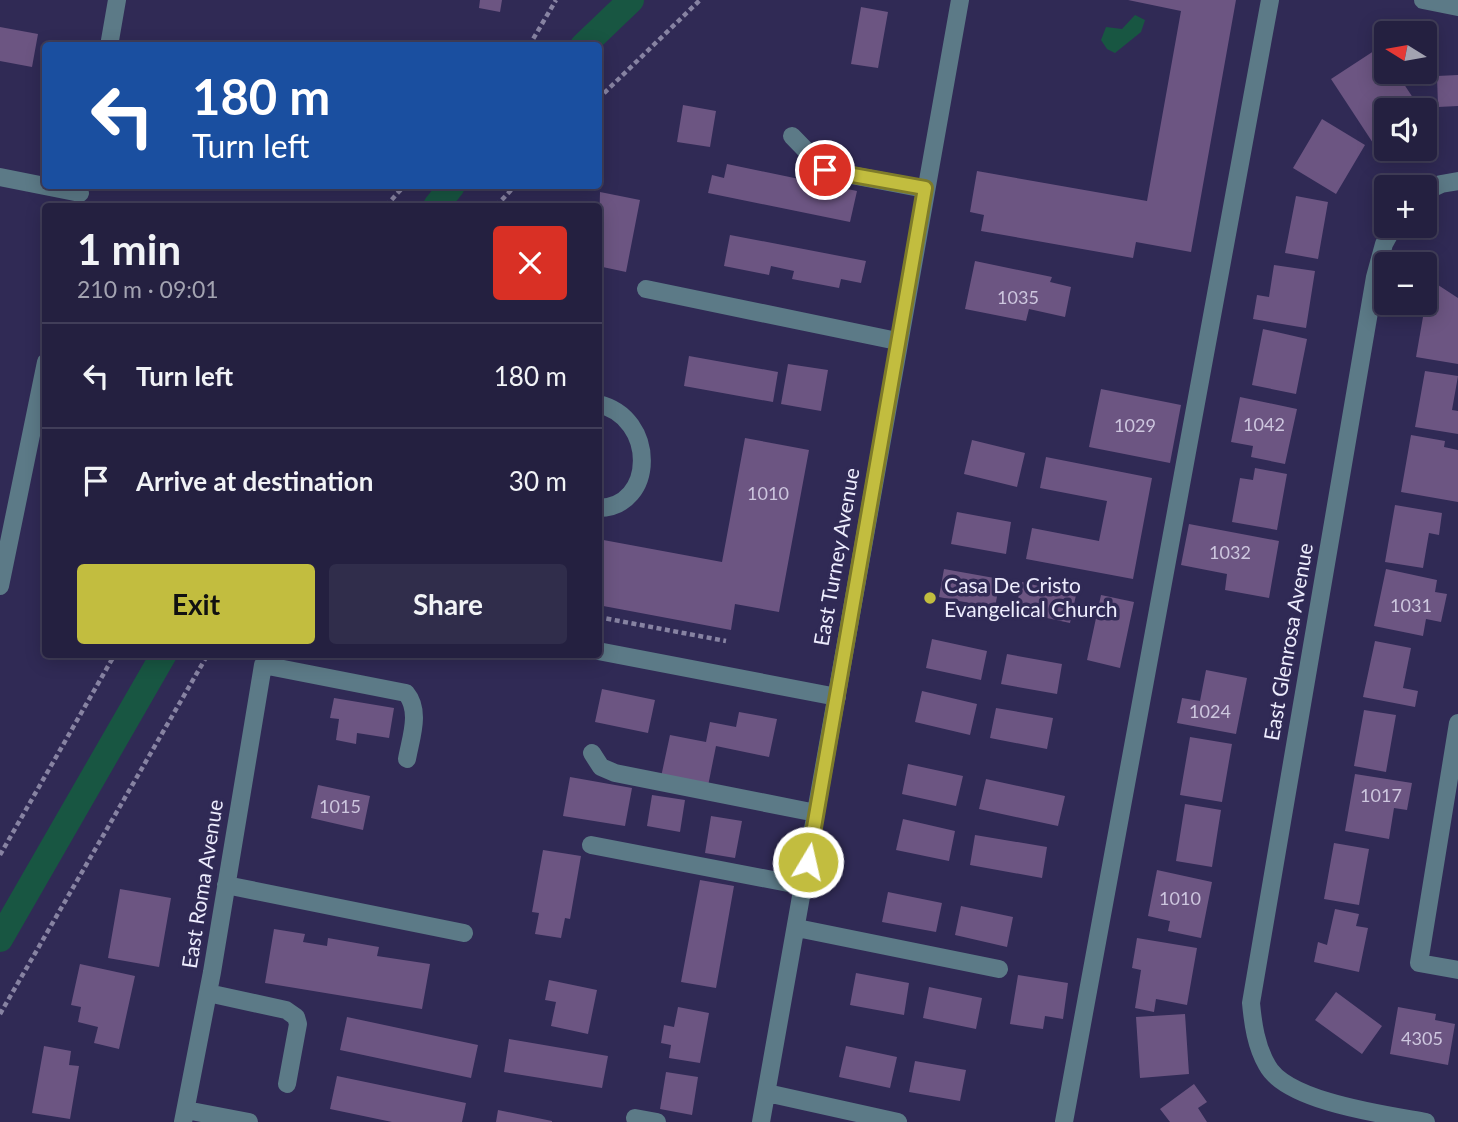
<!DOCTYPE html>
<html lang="en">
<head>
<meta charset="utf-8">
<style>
  :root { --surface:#242040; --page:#302d4b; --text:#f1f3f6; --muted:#a3a3b1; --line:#413e59; --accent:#c2bd3f }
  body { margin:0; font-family:Lato,sans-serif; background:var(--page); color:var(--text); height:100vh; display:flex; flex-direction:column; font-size:26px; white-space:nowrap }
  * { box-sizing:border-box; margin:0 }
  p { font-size:23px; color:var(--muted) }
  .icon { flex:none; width:38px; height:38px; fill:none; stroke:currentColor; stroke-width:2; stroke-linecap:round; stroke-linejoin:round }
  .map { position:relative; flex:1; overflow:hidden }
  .drawer { position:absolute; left:42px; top:203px; width:560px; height:455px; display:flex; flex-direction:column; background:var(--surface); border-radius:7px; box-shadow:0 4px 18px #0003,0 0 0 2px var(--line) }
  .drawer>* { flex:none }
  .hud { position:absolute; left:42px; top:42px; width:560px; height:147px; border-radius:7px; box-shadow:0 4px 18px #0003,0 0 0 2px var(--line); background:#1a4fa0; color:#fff; overflow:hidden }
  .needle { width:46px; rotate:281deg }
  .tools { position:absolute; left:1374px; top:21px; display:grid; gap:14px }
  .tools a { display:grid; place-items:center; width:63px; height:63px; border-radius:7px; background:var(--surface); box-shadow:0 4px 18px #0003,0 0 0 2px var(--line); font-size:35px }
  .pin { position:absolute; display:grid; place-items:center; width:60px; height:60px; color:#fff; margin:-30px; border:4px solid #fff; border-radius:50%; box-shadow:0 2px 7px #0007 }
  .me { position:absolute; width:77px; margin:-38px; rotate:9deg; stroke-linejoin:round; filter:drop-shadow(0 0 5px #0008) }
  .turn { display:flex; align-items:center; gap:24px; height:147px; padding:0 35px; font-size:32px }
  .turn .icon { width:91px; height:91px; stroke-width:2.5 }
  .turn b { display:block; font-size:49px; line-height:60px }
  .round { display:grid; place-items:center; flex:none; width:74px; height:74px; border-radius:7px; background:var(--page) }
  .overview { display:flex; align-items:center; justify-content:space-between; height:119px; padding:0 35px }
  h1 { font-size:42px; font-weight:700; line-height:52px }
  .primary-button { display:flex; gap:14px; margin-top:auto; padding:14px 35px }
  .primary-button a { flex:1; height:80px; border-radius:7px; background:var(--accent); color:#111; font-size:28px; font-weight:700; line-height:80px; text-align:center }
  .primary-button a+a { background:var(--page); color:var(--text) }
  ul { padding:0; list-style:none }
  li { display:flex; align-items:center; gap:21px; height:105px; padding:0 35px; border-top:2px solid var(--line) }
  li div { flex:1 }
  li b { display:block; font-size:26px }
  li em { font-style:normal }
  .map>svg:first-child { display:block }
  .water { fill:#185642 }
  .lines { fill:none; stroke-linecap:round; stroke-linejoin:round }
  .canal { stroke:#185642; stroke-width:26 }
  .building { fill:#6c5582 }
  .path { stroke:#8783a2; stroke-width:4.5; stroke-dasharray:5 3.5; stroke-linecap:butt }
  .minor { stroke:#5c7a87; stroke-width:18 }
  .route-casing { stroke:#7e7b29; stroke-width:18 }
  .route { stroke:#c2bd3f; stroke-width:12 }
  .poi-dot { fill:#c2bd3f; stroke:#302a55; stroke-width:2.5 }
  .labels { text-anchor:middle; stroke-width:7; stroke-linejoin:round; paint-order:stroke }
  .number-label { font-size:18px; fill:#cdc6de }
  .street-label { font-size:21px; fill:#edecfd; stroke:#302a55 }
  .poi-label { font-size:21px; fill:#edecfd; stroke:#302a55; text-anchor:start }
</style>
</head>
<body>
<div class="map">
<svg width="1458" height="1122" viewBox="0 0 1458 1122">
  <rect width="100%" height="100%" fill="#302a55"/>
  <path class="water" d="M1135 15 1145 20 1141 32 1115 53 1107 49 1101 40 1106 27 1122 29Z"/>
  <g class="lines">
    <path class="canal" d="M583 46 631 0
      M436 206 452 186
      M0 939 164 654"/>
  </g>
  <path class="building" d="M480 0H502L500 12 479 8Z
    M1128 0H1236L1191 252 1136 242 1133 258 981 231 984 215 970 212 977 171 1147 201 1181 11Z
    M861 7 888 12 878 68 851 64Z
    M0 27 38 34 32 67 0 61Z
    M1380 47 1386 56V72H1396L1421 110H1386V134L1373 143 1331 79Z
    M1458 75V106L1438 107 1437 76Z
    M683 105 716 111 710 147 677 142Z
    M1322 119 1365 145 1336 194 1293 168Z
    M727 164 857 191 850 222 708 193 712 175 724 178Z
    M600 192 640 200 626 272 598 266Z
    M1296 196 1328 202 1318 259 1285 253Z
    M730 235 866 261 861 283 841 279 839 288 792 279 794 271 771 266 769 275 724 266Z
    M975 261 1052 277 1050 282 1071 287 1065 317 1029 309 1026 321 965 309Z
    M1274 265 1315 271 1306 328 1253 319 1257 295 1269 297Z
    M1435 283 1458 298V364L1416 357 1427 294Z
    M1263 329 1307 339 1296 394 1252 385Z
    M689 356 778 372 773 402 684 386Z
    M788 364 828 370 821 411 781 404Z
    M1425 371 1458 376 1452 410 1458 411V434L1415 427Z
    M1101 389 1181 405 1170 463 1089 447Z
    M1240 397 1297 409 1285 464 1251 457 1253 446 1231 442Z
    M1411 435 1445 441 1444 447 1458 450V502L1401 492Z
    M745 438 809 450 779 612 735 604 731 630 598 605V539L722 562Z
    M972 440 1025 453 1017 487 964 474Z
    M1046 457 1152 478 1133 579 1026 559 1032 528 1099 541 1107 501 1040 488Z
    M1255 468 1287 474 1277 530 1232 522 1240 478 1253 480Z
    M1395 505 1442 513 1439 535 1429 533 1423 568 1385 562Z
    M957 512 1011 522 1006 554 951 544Z
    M1189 524 1279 541 1269 598 1225 590 1227 574 1181 565Z
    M944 569 1000 579 995 608 939 597Z
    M1386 569 1437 580 1435 592 1447 594 1441 622 1426 619 1423 636 1374 626Z
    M1022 582 1076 595 1070 623 1015 611Z
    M1101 595 1134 602 1120 668 1087 660Z
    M932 639 987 651 981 680 926 668Z
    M1375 641 1411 648 1403 688 1418 691 1415 707 1363 697Z
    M1007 654 1062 664 1057 694 1001 684Z
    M1206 670 1247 678 1236 734 1177 723 1182 698 1200 701Z
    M602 689 655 700 648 733 595 722Z
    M922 691 977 704 970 735 915 722Z
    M334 698 394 708 389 738 357 733 356 744 336 740 339 719 330 718Z
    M996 708 1053 718 1047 749 990 738Z
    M1364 710 1396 715 1386 772 1354 766Z
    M739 712 777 719 769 757 716 746 708 786 661 777 670 735 706 742 710 722 736 727Z
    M1190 737 1232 744 1222 802 1180 795Z
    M908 764 963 776 956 806 902 794Z
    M1355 774 1412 783 1407 810 1394 808 1389 839 1345 831Z
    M570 777 632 788 625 826 563 816Z
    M986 779 1065 796 1058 826 979 809Z
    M318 785 370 796 363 830 311 818Z
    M652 795 685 800 680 832 647 826Z
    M1185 804 1221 810 1212 867 1176 861Z
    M711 816 742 821 735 858 705 853Z
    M903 819 955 831 949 861 896 850Z
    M975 835 1047 847 1042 878 970 865Z
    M1334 843 1369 849 1359 905 1324 899Z
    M543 850 581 856 570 919 565 918 561 938 535 934 539 913 532 912Z
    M1157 870 1212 882 1201 938 1168 931 1170 921 1148 916Z
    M700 880 734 886 716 988 681 982Z
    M120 889 171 898 159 967 108 958Z
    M888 892 942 903 936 932 882 922Z
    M961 906 1013 917 1007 947 955 935Z
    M1335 909 1359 914 1356 926 1368 928 1359 972 1314 962 1318 942 1327 945Z
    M274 929 305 934 303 942 327 946 328 938 379 947 377 956 430 964 422 1009 265 983Z
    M1137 938 1197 948 1187 1005 1156 999 1154 1012 1135 1008 1141 970 1132 968Z
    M80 964 135 976 119 1049 94 1043 98 1027 78 1022 81 1007 71 1005Z
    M856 973 909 983 904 1015 850 1005Z
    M1018 975 1068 983 1063 1019 1045 1016 1043 1029 1010 1024Z
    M549 980 597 990 588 1034 551 1026 556 1002 545 1000Z
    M929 987 982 998 976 1029 923 1018Z
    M1336 992 1382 1026 1362 1054 1315 1020Z
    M678 1007 709 1013 700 1063 669 1058 671 1045 661 1043 664 1025 674 1027Z
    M1398 1007 1436 1014 1435 1020 1455 1024 1448 1065 1390 1054Z
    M1185 1014 1189 1074 1140 1078 1136 1017Z
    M347 1017 478 1045 471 1078 340 1050Z
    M509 1039 608 1056 602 1088 504 1072Z
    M44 1046 71 1051 69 1065 79 1066 70 1119 32 1113Z
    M846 1046 897 1057 890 1088 839 1077Z
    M915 1061 966 1070 960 1101 909 1092Z
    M666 1072 698 1077 692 1115 660 1109Z
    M337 1076 466 1103 462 1122H392L330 1109Z
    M1194 1084 1207 1102 1198 1108 1207 1122H1170L1160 1109Z
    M498 1110 552 1121V1122H496Z"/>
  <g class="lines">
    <path class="path" d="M529 46 556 0
      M598 99 700 0
      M386 206 404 186
      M496 206 515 186
      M598 617 726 641
      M0 855 115 654
      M0 1014 208 654"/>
    <path class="minor" d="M1423 0 1458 7
      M109 46 117 0
      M792 136 825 170 925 189
      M0 177 80 193
      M1424 192 1441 184 1458 181
      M1394 226 1384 244 1375 277 1251 1003C1253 1024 1256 1046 1267 1065 1286 1102 1388 1115 1426 1122
      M646 289 897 341
      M598 404C657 417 656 508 598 508
      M0 586 46 362
      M598 651 837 697
      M263 665 406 693C421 711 411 737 407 759
      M1458 723 1419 963 1458 970
      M592 753 601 767 615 773 816 813
      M591 845 804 886
      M226 885 464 933
      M797 928 999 969
      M208 993 286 1010 296 1017 298 1024 287 1084
      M767 1093 898 1122
      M186 1110 249 1122
      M635 1118 657 1122
      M183 1122 212 972 263 665 270 654
      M761 1122 960 0
      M1064 1122 1270 0"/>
  </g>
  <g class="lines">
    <g class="route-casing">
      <path id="route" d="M808 862 925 188 825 170"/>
    </g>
    <use href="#route" class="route"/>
  </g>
  <circle class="poi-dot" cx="930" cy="598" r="7"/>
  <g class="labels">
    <g class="number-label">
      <text x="1018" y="304">1035</text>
      <text x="1264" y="431">1042</text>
      <text x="1135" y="432">1029</text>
      <text x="768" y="500">1010</text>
      <text x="1230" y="559">1032</text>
      <text x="1411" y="612">1031</text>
      <text x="1210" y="718">1024</text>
      <text x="1381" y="802">1017</text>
      <text x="340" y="813">1015</text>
      <text x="1180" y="905">1010</text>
      <text x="1422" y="1045">4305</text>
    </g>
    <g class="street-label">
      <text transform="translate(837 557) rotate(-80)" y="7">East Turney Avenue</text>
      <text transform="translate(1289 642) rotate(-80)" y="7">East Glenrosa Avenue</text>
      <text transform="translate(203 884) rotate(-81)" y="7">East Roma Avenue</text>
    </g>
    <g class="poi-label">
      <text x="944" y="593">Casa De Cristo<tspan x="944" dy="24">Evangelical Church</tspan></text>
    </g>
  </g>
</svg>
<div class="tools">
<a><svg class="needle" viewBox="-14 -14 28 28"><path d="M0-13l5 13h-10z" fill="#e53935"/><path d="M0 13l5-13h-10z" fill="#a3a3b1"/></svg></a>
<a><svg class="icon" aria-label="sound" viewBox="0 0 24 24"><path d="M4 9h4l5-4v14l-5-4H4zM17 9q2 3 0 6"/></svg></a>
<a>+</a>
<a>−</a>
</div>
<div class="pin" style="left:825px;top:170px;background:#d93025"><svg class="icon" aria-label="arrive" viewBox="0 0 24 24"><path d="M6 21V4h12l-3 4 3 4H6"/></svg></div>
<svg class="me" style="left:808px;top:862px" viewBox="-20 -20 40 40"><circle r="17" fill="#c2bd3f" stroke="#fff" stroke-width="3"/><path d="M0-11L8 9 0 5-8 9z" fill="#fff"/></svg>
<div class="hud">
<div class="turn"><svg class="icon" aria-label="left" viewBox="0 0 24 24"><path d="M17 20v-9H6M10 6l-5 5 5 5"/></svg><div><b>180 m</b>Turn left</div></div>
</div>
<section class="drawer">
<div class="overview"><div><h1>1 min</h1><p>210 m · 09:01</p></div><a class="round" style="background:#d93025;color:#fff"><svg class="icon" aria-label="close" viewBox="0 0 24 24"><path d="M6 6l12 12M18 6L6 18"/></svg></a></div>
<ul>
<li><svg class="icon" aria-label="left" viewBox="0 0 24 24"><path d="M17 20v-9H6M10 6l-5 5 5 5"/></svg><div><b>Turn left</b></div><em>180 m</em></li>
<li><svg class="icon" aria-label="arrive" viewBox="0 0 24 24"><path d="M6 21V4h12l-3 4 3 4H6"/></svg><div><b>Arrive at destination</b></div><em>30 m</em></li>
</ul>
<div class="primary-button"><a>Exit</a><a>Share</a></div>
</section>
</div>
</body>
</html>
